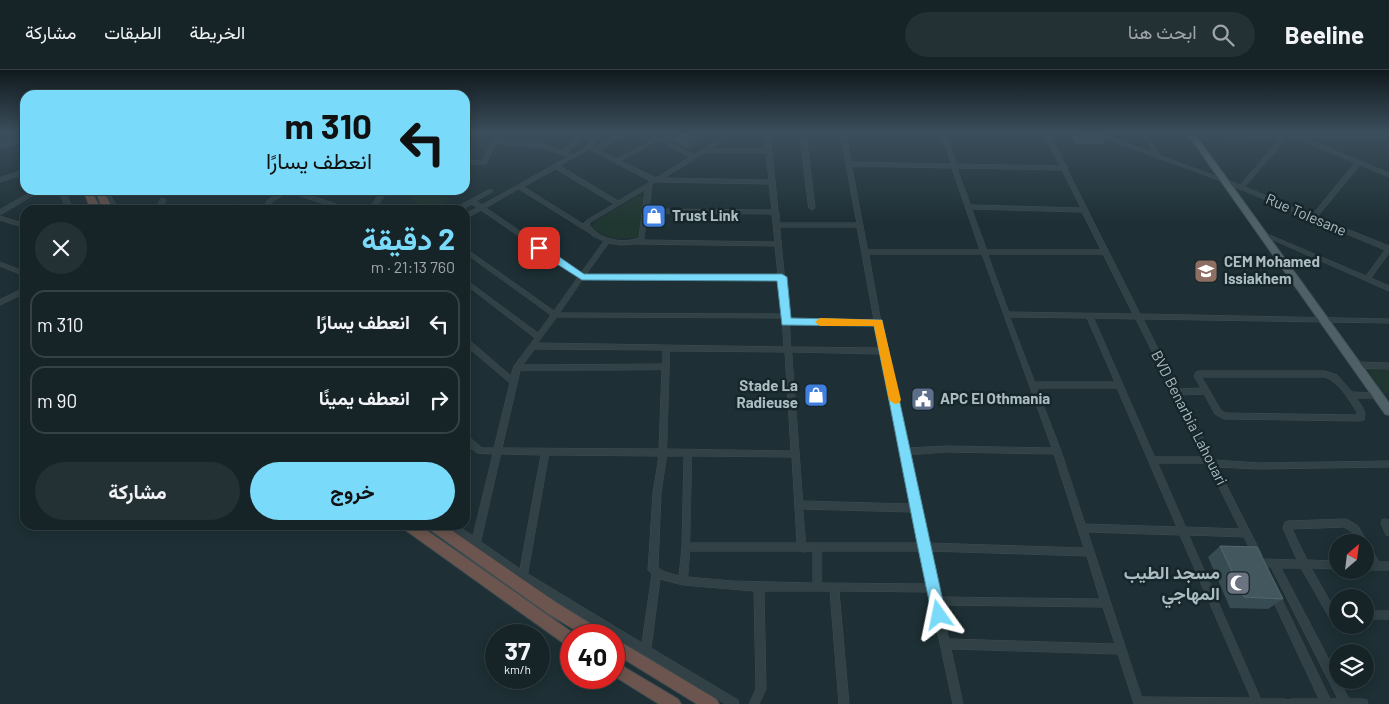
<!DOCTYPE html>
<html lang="ar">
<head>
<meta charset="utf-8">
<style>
  :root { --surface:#162428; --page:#233034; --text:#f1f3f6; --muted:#9ea4a8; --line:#354145; --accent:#7adaf9 }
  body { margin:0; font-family:Barlow,Vazirmatn,sans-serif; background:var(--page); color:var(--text); direction:rtl; height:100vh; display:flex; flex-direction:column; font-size:19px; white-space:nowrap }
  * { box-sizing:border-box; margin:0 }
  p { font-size:16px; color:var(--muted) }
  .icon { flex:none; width:28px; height:28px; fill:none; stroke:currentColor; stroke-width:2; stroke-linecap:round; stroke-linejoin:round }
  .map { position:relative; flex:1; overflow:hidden; direction:ltr }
  .side { position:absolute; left:20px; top:135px; width:450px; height:325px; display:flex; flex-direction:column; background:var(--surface); border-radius:15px; box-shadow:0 2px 12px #0003,0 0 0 1px var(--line); direction:rtl }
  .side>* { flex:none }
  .guide { position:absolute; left:20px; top:20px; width:450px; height:105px; border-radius:15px; box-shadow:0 2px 12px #0003,0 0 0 1px var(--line); direction:rtl; background:#7adaf9; color:#111; overflow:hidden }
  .needle { width:32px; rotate:28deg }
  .controls { position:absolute; left:1329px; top:464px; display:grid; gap:10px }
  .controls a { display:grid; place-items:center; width:45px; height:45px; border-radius:50%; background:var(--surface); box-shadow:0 2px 12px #0003,0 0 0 1px var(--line); font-size:25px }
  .speed { position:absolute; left:485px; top:554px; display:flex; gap:10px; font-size:25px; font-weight:700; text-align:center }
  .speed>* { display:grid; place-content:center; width:65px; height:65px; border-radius:50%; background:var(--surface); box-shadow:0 2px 12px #0003,0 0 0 1px var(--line); line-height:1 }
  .speed small { font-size:12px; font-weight:400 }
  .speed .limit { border:8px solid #d22; background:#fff; color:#111 }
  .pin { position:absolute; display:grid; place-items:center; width:42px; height:42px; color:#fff; margin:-21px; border-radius:10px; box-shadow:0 2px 8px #0006 }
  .me { position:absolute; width:55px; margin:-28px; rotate:348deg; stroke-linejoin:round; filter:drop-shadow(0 0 4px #0008) }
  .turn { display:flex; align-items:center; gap:18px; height:105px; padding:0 15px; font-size:22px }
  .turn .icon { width:65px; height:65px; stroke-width:2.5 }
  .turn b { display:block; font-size:35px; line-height:42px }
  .round { display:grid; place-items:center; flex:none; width:52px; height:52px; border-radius:26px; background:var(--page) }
  .headline { display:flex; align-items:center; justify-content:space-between; height:85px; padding:0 15px }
  h1 { font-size:30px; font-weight:700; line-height:38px; color:var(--accent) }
  .primary-button { display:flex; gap:10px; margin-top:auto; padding:10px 15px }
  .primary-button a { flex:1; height:58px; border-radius:30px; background:var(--accent); color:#111; font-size:20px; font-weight:700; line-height:58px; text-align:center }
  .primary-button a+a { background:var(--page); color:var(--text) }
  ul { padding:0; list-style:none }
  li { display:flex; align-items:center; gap:15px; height:68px; margin:0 10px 8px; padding:0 5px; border:2px solid var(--line); border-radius:15px }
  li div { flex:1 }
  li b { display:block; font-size:19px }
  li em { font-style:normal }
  header { display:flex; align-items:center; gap:30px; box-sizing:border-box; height:70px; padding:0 25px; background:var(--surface); border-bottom:1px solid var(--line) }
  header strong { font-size:24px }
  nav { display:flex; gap:28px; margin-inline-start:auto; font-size:18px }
  .search { width:350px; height:45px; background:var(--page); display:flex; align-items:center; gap:12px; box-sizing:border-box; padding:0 18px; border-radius:28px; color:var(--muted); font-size:19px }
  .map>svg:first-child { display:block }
  .green { fill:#203630 }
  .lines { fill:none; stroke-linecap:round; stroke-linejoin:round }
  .minor-casing { stroke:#3e4d52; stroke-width:1 }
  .major-casing { stroke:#3e4d52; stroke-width:2 }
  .highway-casing { stroke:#3c4c50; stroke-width:2 }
  .minor { fill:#314146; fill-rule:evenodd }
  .major { fill:#4f6166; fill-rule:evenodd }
  .highway { fill:#6c554e; fill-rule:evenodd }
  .wall { fill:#364c52 }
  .shaded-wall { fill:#273b41 }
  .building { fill:#42585e; stroke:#53686e }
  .route { fill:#7adaf9; stroke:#4f8ea2 }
  .slow { fill:#f59e0b }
  .labels { text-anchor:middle; stroke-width:5; stroke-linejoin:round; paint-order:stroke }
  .street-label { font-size:15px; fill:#abbdc3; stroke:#17262a }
  .poi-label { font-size:15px; font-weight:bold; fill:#abbdc3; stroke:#17262a; text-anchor:start }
  .near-poi-label { font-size:18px; font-weight:bold; fill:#abbdc3; stroke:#17262a; text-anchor:end }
</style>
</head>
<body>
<header>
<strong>Beeline</strong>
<div class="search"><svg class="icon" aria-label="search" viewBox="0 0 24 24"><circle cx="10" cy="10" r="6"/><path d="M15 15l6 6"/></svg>ابحث هنا</div>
<nav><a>الخريطة</a><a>الطبقات</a><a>مشاركة</a></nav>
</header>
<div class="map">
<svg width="1389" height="634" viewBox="0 0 1389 634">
  <rect width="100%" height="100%" fill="#1e3035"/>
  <path class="green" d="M423 120H430L450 129 435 140 409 130Z
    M640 125 643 126 640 166 637 168H612L592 158 595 151Z
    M1367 298 1389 299V323H1383Z"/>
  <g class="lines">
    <g class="minor-casing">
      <path id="minor" d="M495 63H501L498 70 544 74 562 81 582 63H588L567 83 573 85 587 76 597 63H602L592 77 595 78 622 63H629L599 80 617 89 655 68 648 63H655L659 66 663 63H670L663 68 694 85 729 63H735L710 79H766L764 63H770L778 141 779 142V153H857L840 63H846L851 92 951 94 941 63H947L956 94 1060 96 1045 66 979 65 977 63H1082L1085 65 1084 66H1050L1066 96 1068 98 1067 99 1140 244 1389 249V253L1143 249 1178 319 1201 318 1194 306 1196 302 1199 301H1325L1337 305 1352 322 1381 323 1382 325 1381 327 1378 328H1356C1361 335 1367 341 1364 350L1361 351 1224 349 1215 344 1204 324 1181 325 1214 390 1259 393 1389 391V397L1259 399 1217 397 1261 483 1262 486 1261 489 1297 490 1283 458 1285 452 1288 451 1345 449 1348 450 1358 456 1379 492H1389V500H1365V492H1370L1365 483V472H1359L1352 462 1344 457 1292 459 1307 490 1338 491V499L1311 498 1335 540H1338V548L1329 547 1301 498H1281L1338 607V610H1339L1349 629H1363L1367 630 1368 634H1134L1118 584 951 579 963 634H953L929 522 839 521 849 634H839L830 521H764L766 619 759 634H749L756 619 754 521 683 515 660 509 651 578 738 630 739 634H725L614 566V565H612L520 509 479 480 477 486 474 487 471 486 470 483 471 475 447 458 446 455H457L473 466 493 384 477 383 465 373V365L468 366 482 378H494L510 313 465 275V268L468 269 511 306 514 296 535 268 465 214V209L538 263 551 245 465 183V178L554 241 578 207 481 140 465 149V144L477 138 472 134 460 140H452L488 120H492V122L476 131 482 135 568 87 543 78 496 73 486 94H465V90L482 91ZM659 70 690 87 656 108 621 91ZM589 79 650 111 647 114 618 131 560 96ZM705 83H766L769 110 664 108ZM852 96 952 98 980 180H868ZM957 98 1062 100 1081 138 971 135ZM556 99 614 134 587 150 583 154 524 117ZM655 112 769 114 772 140 649 139 652 115ZM519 119 588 162 593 166 604 171 581 203 486 138ZM645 120 639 168C622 174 599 170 589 154L591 152ZM972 139 1082 142 1101 180H987ZM648 143 772 144 775 172 644 170ZM780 157H857L874 250H789ZM609 173 620 175 635 174 775 176 778 205H586ZM869 184H982L1052 378 947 376 909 378 881 252ZM988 184H1103L1133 244 1009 242ZM583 209H778L782 244 560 243ZM557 247 782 248 784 277 538 273ZM1010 247 1087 248 1115 312H1035ZM1094 248 1136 249 1204 387H1155ZM790 254H875L880 278 791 277ZM535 279 663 280V294L523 295ZM670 281 785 282 791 381 667 379ZM792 282 881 284 902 382 910 434 803 431ZM662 300 659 379 502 378 520 301ZM1202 307H1325C1339 312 1349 330 1357 342V345L1225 343 1221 340ZM1037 318H1117L1177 457 1085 454 1061 381ZM947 382 1054 384 1084 478 927 473 919 438 911 385ZM501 384 541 385 520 499 481 472ZM549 385 659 386 653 423 648 500 652 504 642 573 528 504ZM667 386H684L682 477 679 506 665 502 658 498 661 423ZM692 386 792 387 797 473H690ZM1158 393H1207L1240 459 1186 457ZM803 439 912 442 918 473H806ZM1088 462 1180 465 1251 628 1142 627ZM1189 465 1244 467 1255 489 1258 490 1257 493 1258 496 1271 497 1338 629H1330L1278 521 1275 520 1272 521 1270 524 1319 629H1291L1288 630 1285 629H1261ZM690 481H799L802 482 813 481V513L731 511 688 507ZM822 481H920L927 514 822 513ZM929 481 1087 486 1100 529 939 527ZM941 535 1103 537 1115 574 949 569Z
        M800 63H806L815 138 812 140 809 138Z
        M1091 63H1099L1154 83 1143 65H1111L1109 63H1224L1389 66V70L1305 68 1389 103V107L1360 95 1317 147 1389 176V183L1371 208 1389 216V221L1260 164 1261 163H1265L1366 206 1385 180 1221 111ZM1148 65 1281 68 1240 115 1161 86ZM1287 68H1296L1355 93 1312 145 1245 117Z
        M25 67V71L0 78V74Z
        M25 100V104L0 112V108Z
        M35 120H42L0 145V140Z
        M59 120H65L73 140H67Z
        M283 120H294L351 139 352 140H343L288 122 272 132 267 140H261L268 130Z
        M382 120H388L375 140H369Z
        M101 123 111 126 119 140H113L107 128 99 126V124Z
        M163 128 166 130 161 140H155L160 130Z
        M240 134 243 136 241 140H235L238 135Z
        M0 146 25 154V158L0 150Z
        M0 192 25 202V206L0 196Z
        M25 218V223L0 235V230Z
        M1355 292 1389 293V299L1355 298 1351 295Z
        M1385 449 1389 450V466L1386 465 1381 453 1382 450Z
        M1365 541H1389V549H1365Z"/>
    </g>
    <g class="major-casing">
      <path id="major" d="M1187 63H1194L1389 333V345L1385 344Z"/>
    </g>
    <g class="highway-casing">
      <path id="highway" d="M83 120H91L101 140H91Z
        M95 120H103L113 140H103Z
        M403 455H419L576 565H571V577L566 575 404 459Z
        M428 455H444L557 533 601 560 603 565H583L547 543 429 459Z
        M614 568 716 629 719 634H697L614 583Z
        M614 591 678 629 681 634H659L614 606Z"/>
    </g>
    <use href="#minor" class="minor"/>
    <use href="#major" class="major"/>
    <use href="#highway" class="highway"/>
  </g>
  <path class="wall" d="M666 63H708V67L689 79 667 68Z
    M1074 63H1106L1107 64 1102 74H1075L1072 68Z
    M1220 476 1283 529 1268 539 1230 538 1208 487Z"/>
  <path class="shaded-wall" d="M694 63H708V67L689 79V66Z"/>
  <path class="building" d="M683 63H694L689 66Z
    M1079 63H1106L1107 64H1079Z
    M1220 476 1257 477 1283 529 1244 527Z"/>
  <linearGradient id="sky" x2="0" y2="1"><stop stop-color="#101a1d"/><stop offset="0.41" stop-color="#3b4e5c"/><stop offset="1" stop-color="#3b4e5c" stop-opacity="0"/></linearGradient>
  <rect width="1389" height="152" fill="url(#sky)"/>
  <path class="route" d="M535 175H542L584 204H782L787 207 791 248 882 250 946 545 944 550 939 552 934 550 932 545C911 449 894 352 874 256L782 255 777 211 582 210 535 180Z"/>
  <path class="slow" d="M820 248 882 250 901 330 899 333 895 334 889 330 874 256H820L815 252Z"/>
  <defs>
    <g id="shop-square" transform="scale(1.25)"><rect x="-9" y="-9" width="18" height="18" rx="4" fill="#3f7fe0" stroke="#17262a"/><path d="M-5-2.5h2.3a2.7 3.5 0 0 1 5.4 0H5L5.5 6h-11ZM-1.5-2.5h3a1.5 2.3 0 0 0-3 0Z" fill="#fff"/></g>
    <g id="school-square" transform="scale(1.25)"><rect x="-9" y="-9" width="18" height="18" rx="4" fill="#8d6e63" stroke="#17262a"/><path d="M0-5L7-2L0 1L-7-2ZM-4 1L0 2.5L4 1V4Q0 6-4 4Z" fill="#fff"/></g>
    <g id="civic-square" transform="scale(1.25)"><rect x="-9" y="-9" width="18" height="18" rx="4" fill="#5c6f8a" stroke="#17262a"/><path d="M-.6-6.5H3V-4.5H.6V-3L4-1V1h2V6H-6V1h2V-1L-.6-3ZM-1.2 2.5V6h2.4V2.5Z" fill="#fff"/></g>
    <g id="mosque-square" transform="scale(1.25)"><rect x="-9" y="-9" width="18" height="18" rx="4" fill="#6b7280" stroke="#17262a"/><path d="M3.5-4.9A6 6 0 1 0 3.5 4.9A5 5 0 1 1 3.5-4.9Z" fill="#fff"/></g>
  </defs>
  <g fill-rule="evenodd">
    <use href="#shop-square" x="654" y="146"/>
    <use href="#school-square" x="1206" y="201"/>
    <use href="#shop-square" x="816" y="325"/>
    <use href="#civic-square" x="923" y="329"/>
    <use href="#mosque-square" x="1238" y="513"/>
  </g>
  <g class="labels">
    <g class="street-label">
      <text transform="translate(1306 145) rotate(23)" y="5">Rue Tolesane</text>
      <text transform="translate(1189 348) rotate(63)" y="5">BVD Benarbia Lahouari</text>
    </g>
    <g class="poi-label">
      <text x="672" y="151">Trust Link</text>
      <text x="1224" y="197">CEM Mohamed<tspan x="1224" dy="17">Issiakhem</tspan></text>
      <text x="798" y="321" text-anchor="end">Stade La<tspan x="798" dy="17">Radieuse</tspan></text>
      <text x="940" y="334">APC El Othmania</text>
    </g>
    <g class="near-poi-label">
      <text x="1220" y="509">مسجد الطيب<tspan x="1220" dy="21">المهاجي</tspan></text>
    </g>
  </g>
</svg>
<div class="controls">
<a><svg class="needle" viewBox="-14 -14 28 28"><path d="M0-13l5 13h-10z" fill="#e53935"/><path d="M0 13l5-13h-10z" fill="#9ea4a8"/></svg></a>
<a><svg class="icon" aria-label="search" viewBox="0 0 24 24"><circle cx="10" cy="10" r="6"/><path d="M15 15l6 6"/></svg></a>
<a><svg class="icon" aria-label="layers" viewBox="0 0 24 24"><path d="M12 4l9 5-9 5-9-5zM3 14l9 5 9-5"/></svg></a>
</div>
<div class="speed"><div>37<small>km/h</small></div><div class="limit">40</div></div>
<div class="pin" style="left:539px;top:178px;background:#d93025"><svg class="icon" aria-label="arrive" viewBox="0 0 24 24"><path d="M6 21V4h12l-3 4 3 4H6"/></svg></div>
<svg class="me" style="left:939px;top:545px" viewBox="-20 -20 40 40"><path d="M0-17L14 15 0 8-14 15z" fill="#7adaf9" stroke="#fff" stroke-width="4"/></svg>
<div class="guide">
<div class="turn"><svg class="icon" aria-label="left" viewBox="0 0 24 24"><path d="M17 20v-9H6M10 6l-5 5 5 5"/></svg><div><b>310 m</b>انعطف يسارًا</div></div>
</div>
<section class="side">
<div class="headline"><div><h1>2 دقيقة</h1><p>760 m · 21:13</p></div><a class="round"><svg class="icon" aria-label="close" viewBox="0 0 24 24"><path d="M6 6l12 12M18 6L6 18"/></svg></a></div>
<ul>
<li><svg class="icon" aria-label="left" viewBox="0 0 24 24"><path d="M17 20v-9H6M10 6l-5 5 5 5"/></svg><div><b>انعطف يسارًا</b></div><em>310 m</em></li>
<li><svg class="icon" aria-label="right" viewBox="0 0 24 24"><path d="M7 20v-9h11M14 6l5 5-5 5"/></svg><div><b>انعطف يمينًا</b></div><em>90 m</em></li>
</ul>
<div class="primary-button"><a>خروج</a><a>مشاركة</a></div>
</section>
</div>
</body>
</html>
